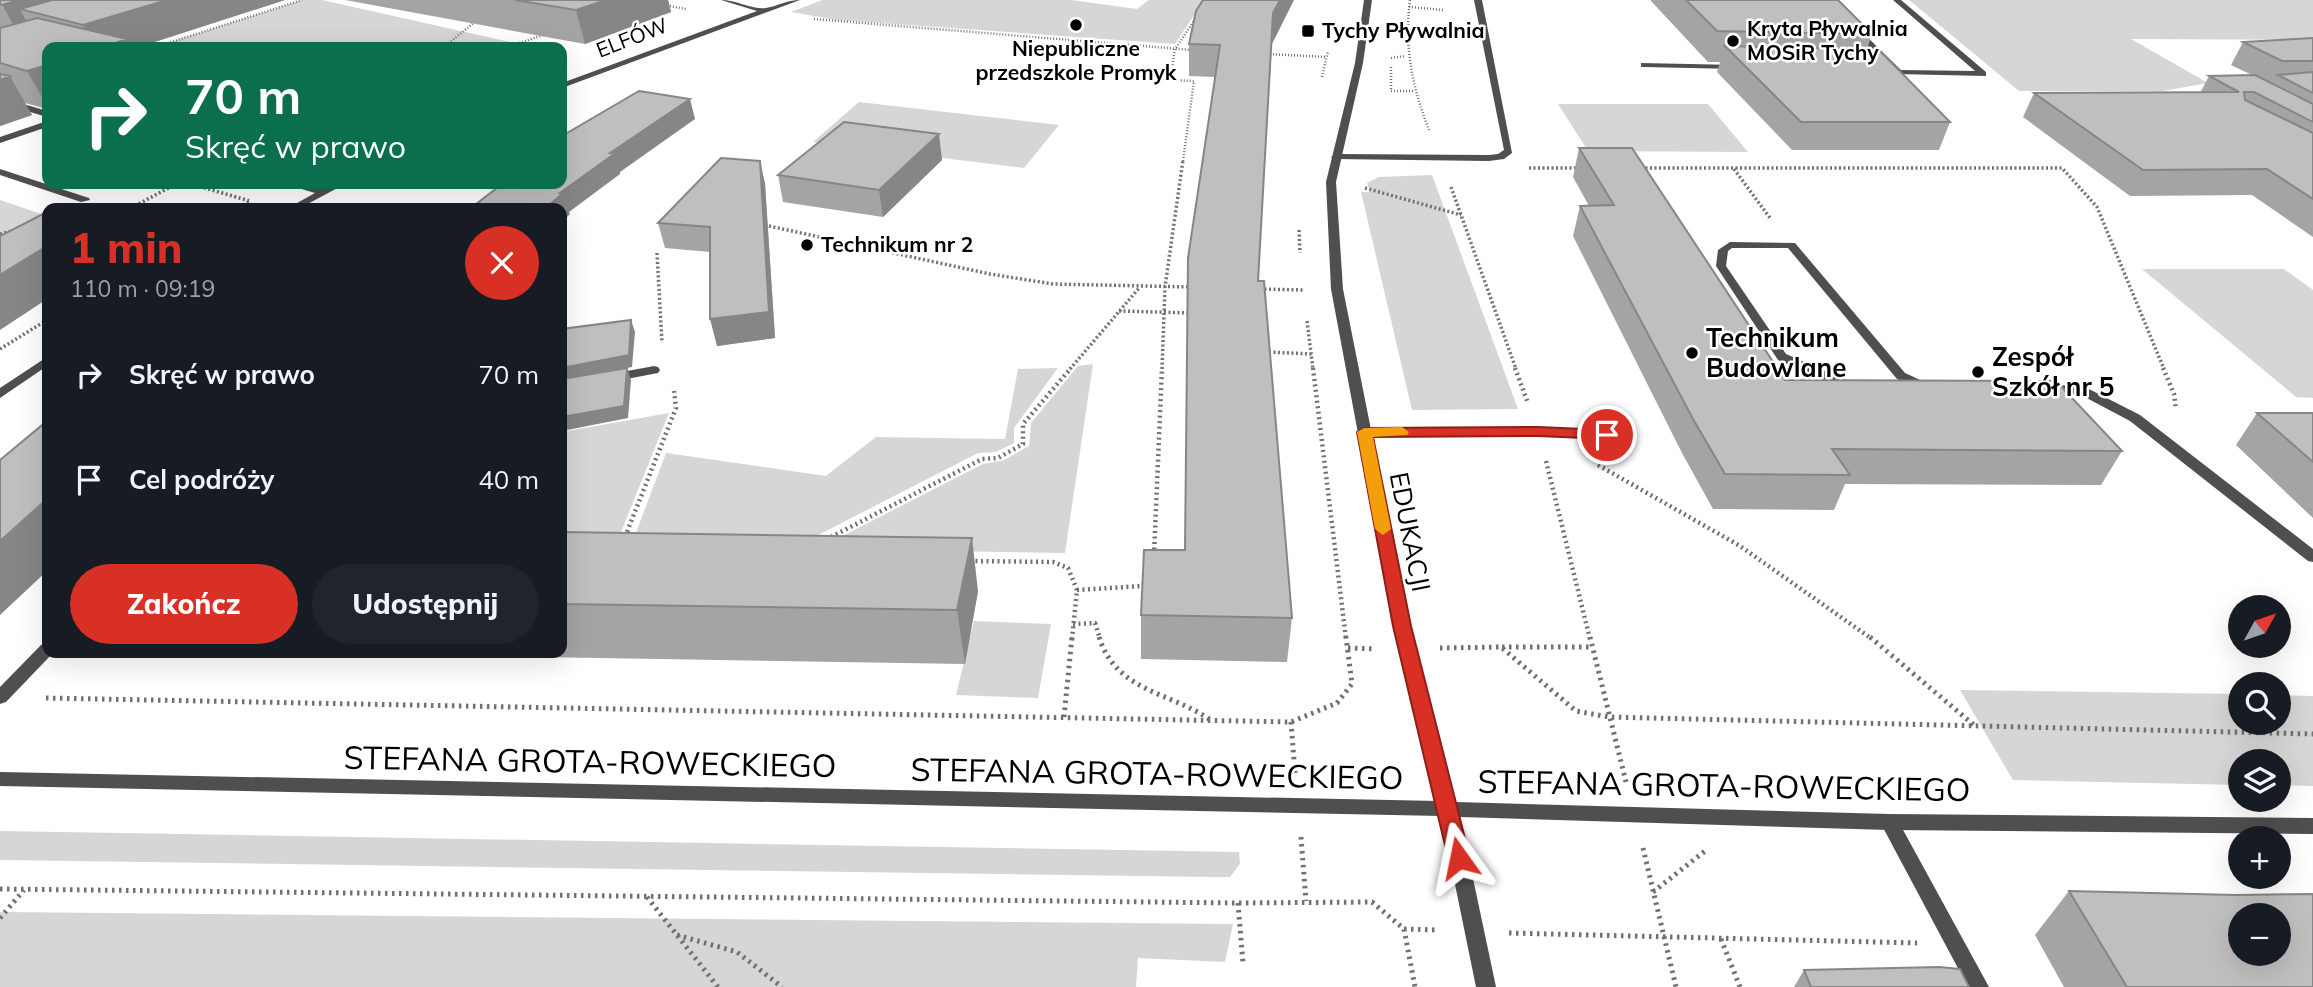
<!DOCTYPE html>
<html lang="pl">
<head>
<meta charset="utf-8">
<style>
  :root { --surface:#171b24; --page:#20242c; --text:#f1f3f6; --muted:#9ea1a6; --accent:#d93025 }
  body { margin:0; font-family:Mulish,sans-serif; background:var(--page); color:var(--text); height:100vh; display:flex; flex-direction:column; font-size:26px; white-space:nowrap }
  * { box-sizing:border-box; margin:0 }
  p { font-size:23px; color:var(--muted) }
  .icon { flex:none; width:38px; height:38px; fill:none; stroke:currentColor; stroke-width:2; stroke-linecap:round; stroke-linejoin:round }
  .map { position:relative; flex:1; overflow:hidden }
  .sheet { position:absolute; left:42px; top:203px; width:525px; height:455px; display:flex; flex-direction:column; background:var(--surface); border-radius:14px; box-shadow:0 7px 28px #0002 }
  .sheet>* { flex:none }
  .top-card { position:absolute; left:42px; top:42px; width:525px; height:147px; border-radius:14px; box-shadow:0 7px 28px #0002; background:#0b6e4f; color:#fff; overflow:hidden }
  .needle { width:46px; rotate:50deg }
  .buttons { position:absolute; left:2228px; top:595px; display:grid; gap:14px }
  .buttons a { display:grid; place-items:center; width:63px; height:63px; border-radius:50%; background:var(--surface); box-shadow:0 7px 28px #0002; font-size:35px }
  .pin { position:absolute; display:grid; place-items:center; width:60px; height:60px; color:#fff; margin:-30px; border:4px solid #fff; border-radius:50%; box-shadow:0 2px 7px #0007 }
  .me { position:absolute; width:77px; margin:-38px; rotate:348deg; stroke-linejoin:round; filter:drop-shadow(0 0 5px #0008) }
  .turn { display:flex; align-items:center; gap:24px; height:147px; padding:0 28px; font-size:32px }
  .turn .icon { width:91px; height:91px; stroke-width:2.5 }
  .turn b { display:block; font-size:49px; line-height:60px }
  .round { display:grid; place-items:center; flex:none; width:74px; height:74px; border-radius:37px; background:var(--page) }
  .overview { display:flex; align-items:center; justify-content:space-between; height:119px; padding:0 28px }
  h1 { font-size:42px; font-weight:800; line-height:52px; color:var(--accent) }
  .cta { display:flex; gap:14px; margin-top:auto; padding:14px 28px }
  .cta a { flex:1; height:80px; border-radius:42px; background:var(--accent); color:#fff; font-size:28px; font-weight:800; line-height:80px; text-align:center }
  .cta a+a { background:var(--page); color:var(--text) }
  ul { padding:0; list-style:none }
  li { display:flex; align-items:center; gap:21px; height:105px; padding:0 28px }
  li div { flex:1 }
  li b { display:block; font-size:26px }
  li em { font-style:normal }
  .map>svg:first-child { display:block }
  .green { fill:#d6d6d6 }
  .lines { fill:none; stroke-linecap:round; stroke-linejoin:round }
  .path-far3 { stroke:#717171; stroke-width:2.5; stroke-dasharray:1 2; stroke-linecap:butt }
  .path-far2 { stroke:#717171; stroke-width:3.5; stroke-dasharray:2 2.5; stroke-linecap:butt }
  .path-far1 { stroke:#717171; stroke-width:4.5; stroke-dasharray:2 3.5; stroke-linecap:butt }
  .path { stroke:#717171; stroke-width:5; stroke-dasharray:2.5 4.5; stroke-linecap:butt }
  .service { fill:#4f4f4f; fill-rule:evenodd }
  .minor { fill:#4f4f4f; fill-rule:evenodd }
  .tertiary { fill:#4f4f4f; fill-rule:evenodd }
  .wall { fill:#a4a4a4 }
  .shaded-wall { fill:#868686 }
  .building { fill:#bfbfbf; stroke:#868686; stroke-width:2; fill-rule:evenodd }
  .route { fill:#d93025; stroke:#8d1f18; stroke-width:2 }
  .slow { fill:#f59e0b }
  .poi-dot { fill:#000; stroke:#fff; stroke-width:2.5 }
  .labels { text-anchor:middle; stroke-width:5; stroke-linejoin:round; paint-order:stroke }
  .far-poi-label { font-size:21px; font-weight:bold; fill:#000; stroke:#fff; text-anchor:start }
  .far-street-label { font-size:21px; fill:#000; stroke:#fff }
  .poi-label { font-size:26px; font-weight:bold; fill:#000; stroke:#fff; text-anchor:start }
  .street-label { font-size:26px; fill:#000; stroke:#fff }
  .near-street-label { font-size:32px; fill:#000; stroke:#fff }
</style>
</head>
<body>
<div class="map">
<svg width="2313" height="987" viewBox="0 0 2313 987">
  <rect width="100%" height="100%" fill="#fff"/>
  <path class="green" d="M302 0H322L519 44 508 47H156Z
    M822 0H1071L1137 9 1149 0H1204L1175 44 837 20 791 12Z
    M1909 0H2313V40L2131 39 2208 83 2163 91H2019Z
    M859 102 1059 125 1024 168 813 142Z
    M1558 104H1708L1748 152 1588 151Z
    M1432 175 1518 409 1412 410 1361 192H1370L1367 183 1379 177Z
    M0 200 47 216 0 280Z
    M2142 269H2284L2313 290V398L2296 397Z
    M1093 364 1065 553 817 549 983 464 1004 460 1029 446 1031 423 1078 366Z
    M1058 368 1014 428V443L996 452 978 453 787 551 631 546 666 453 826 476 876 437 1005 439 1018 369Z
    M669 413 615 547 562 546V432Z
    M974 621 1051 624 1038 698 956 695Z
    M1960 690 2240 694V723H2278L2279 695 2313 696V786L2279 785 2278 761H2240V785L2013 780Z
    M0 831 1239 852 1240 864 1230 877H1211L0 860Z
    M0 912H4L1233 924 1225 962 1138 958 1136 987H0Z"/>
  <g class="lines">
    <path class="path-far3" d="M1410 0C1404 47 1412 86 1429 130
      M664 5 686 9
      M1409 7 1443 10
      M814 19 1192 50
      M156 47 302 0
      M444 47 476 21
      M486 47 511 44
      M508 47 543 35
      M1267 54 1326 57
      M1391 58 1406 56
      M1391 67V91H1415
      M1322 77 1328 51
      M1183 161 1194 81 1170 80 1175 49 1196 18"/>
    <path class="path-far2" d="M1529 168H1580
      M1641 168H2062L2097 207 2164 369
      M1734 169 1770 218
      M191 184 250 201 238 208
      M1451 187 1516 369
      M1365 188 1461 215
      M119 208 134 205
      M131 208 176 184
      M769 226 990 274 1053 284 1192 287
      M1299 230 1300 253
      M0 234 12 231
      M657 253 662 343
      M1260 289 1304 290
      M1119 311 1192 313
      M1307 321 1313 369
      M0 349 47 320
      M1269 352 1312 354
      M1070 369 1140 287
      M1162 369 1165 287 1183 160"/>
    <path class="path-far1" d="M1313 368 1346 639
      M1515 368 1528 403
      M2163 368 2174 394 2176 409
      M1546 461 1590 639
      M1598 465 1740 546 1872 639
      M625 537 676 408 674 391
      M831 537 982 459 998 458 1023 444V424L1071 368
      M1154 555 1162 368
      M970 561 1053 562 1068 568 1077 590 1072 639
      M1077 590 1142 586 1146 582
      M1073 624 1095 623 1100 639"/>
    <path class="path" d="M1099 637C1117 693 1170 691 1212 721
      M1590 637 1626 782
      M1870 637 1975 726
      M1502 647H1592
      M1348 648 1376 649
      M1440 648 1501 647 1576 711 1609 717 2313 734
      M46 698 1291 722 1337 703 1352 684 1346 637
      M1064 717 1072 637
      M1291 722 1295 773
      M1301 837 1306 901
      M1643 848 1676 987
      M0 889 1238 903 1372 902 1404 929 1415 987
      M1653 892 1705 851
      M647 897 718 987
      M1238 903 1243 963
      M0 918 24 890
      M1404 929 1438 930
      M1509 933 1917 943
      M677 935 737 952 782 987
      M1721 939 1740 987"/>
    <path class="service" d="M1474 0H1482L1512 153 1504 159 1489 161 1333 159 1331 157 1336 154 1489 155 1498 154 1504 150Z
      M1893 0H1901L1986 72V76L1896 74 1852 32V28H1858L1901 70 1975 71Z
      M1641 63 1737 65 1741 67 1737 69 1644 67H1641Z
      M47 121V127L0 143V137Z
      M0 169 89 198 90 200 81 202 0 175Z
      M1730 242 1795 243 1905 373 1929 384 1931 387 1929 390H1921L1897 379 1788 248H1732L1728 251 1726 266 1786 354 1855 384 1849 388 1830 384 1778 360 1716 266 1718 250Z
      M654 366 658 367 660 370 658 373 611 382 605 378 611 374Z
      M2043 383 2087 388 2140 415 2313 549V562L2308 561 2130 421 2081 395 2039 390 2037 387 2039 384Z
      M1538 427 1630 431 1637 435 1630 439 1538 435 1364 436 1357 432 1364 428Z"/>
    <path class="minor" d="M721 0C736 0 754 10 766 8 778 6 787 0 800 0L562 88V83L757 11Z
      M0 97 47 111V117L0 103Z
      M285 184H301L323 189 333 184H345L300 208H288L315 193Z
      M47 357V366L0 398V388Z
      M47 643V653H53L6 702 0 704V687L41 645Z
      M1889 814 1896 817 1989 987H1968L1880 822 1882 817Z"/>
    <path class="tertiary" d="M1364 0H1372L1363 63 1336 182 1343 289 1410 626 1456 802 1889 814 2313 818V834L1889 830 1460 817 1496 987H1476L1441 816 0 786V772L1438 801 1394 626 1331 289 1326 182 1355 63Z"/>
  </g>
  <path class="wall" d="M0 0H285L139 47H47V109L25 103 32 115 0 126Z
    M345 0H668L671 12 585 44Z
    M1651 0H1838L1872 34 1867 49 1950 122 1939 150H1792L1717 72 1720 62H1708L1651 1Z
    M2313 38V237L2252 195 2130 196 2023 117 2034 93H2200L2209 76 2252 75 2231 65 2243 42Z
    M1272 43 1258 281 1292 618 1287 662 1141 659V615L1184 550 1215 77 1189 76V44Z
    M1579 148 1785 380 2122 451 2101 485 1845 484 1834 510 1713 509 1682 453 1573 236 1580 206H1589L1573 177Z
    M942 160 883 217 783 202 778 175Z
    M760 161 765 184 775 338 717 346 710 252 665 248 658 223Z
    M2257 413H2313V518L2236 445Z
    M562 532 978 591 965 664 295 653H562Z
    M2069 891 2313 987H2064L2035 935Z
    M1804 970 1969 987H1794Z"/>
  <path class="shaded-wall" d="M0 0H147L20 9 33 34 20 38Z
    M167 0H285L139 47H95L83 25Z
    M606 0H668L671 12 585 44 576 10Z
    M1280 0H1294L1272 44 1273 13Z
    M47 65V106L27 71Z
    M10 76 32 115 0 126V80Z
    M690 99 695 119 620 172V174L569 212 570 214 562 222V208H546L560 193 610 153Z
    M939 134 942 160 883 217 879 190Z
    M760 161 765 184 775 338 717 346 710 319Z
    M47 246V299L0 330V275Z
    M631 320 635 332 632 367 627 368 631 380 628 418 562 431V368Z
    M47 499V571L0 615V541Z
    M972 538 978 591 965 664 957 610Z"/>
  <path class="building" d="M0 0H19L2 5 0 4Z
    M52 0H167L83 25 20 9Z
    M515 0H606L576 10Z
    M1203 0H1280L1273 13 1258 281H1264L1292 618 1141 615 1144 550H1185L1188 258 1220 45 1189 44 1196 11Z
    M1686 0H1838L1872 34 1717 31Z
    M37 18 127 39 103 47H47V65L27 71 0 63V28Z
    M2313 38V61H2282L2243 42Z
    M1725 46 1879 50 1950 122H1801Z
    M2313 72V93L2278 75Z
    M0 74 10 76 0 80Z
    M2255 75 2313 104V122L2254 92H2244L2245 100 2313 133V199L2267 169 2143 170 2034 93 2239 92 2209 76Z
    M639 91 690 99 610 153 614 154 560 193H563L546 208H471L502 184H562V136Z
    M844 122 939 134 879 190 778 175Z
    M1579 148H1632L1785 380 2056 381 2122 451 1832 449 1850 475 1725 474 1693 419 1580 206 1614 205Z
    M721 158 760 161 769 312 710 319V227L658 223Z
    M47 212V246L0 275V236Z
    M631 320 629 355 562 368V329Z
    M627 368 624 406 562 417V379Z
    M2257 413H2313V462Z
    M47 421V499L0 541V460Z
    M562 532 972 538 957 610 562 604Z
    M2069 891 2236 895 2313 894V987H2127ZM2240 915H2278V954H2240Z
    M1939 967 1960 969 1969 987H1811L1804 970Z"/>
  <path class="route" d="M1538 427 1607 430 1615 435 1607 439 1538 436 1373 437 1411 626 1470 858 1466 865 1459 867 1451 865 1448 858 1393 626 1357 432 1364 428Z"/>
  <path class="slow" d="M1402 427 1409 432 1407 435 1373 437 1391 529 1383 535 1375 529 1357 432 1364 428Z"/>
  <g class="poi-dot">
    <circle cx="1076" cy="25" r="7"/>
    <rect x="1301" y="24" width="14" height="14" rx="3.5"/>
    <circle cx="1733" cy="41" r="7"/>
    <circle cx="807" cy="245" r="7"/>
    <circle cx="1692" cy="353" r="7"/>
    <circle cx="1978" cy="372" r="7"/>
  </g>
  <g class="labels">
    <g class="far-poi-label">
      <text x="1747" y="36">Kryta Pływalnia<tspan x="1747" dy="24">MOSiR Tychy</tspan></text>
      <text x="1322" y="38">Tychy Pływalnia</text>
      <text x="1076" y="56" text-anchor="middle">Niepubliczne<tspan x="1076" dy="24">przedszkole Promyk</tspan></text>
      <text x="821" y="252">Technikum nr 2</text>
    </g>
    <g class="far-street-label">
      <text transform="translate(632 38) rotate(-21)" y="7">ELFÓW</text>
    </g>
    <g class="poi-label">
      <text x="1706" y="347">Technikum<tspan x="1706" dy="30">Budowlane</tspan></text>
      <text x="1992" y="366">Zespół<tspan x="1992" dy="30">Szkół nr 5</tspan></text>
    </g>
    <g class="street-label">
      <text transform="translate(1410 532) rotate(79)" y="9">EDUKACJI</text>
    </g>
    <g class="near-street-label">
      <text transform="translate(590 762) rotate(1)" y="11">STEFANA GROTA-ROWECKIEGO</text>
      <text transform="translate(1157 774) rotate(1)" y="11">STEFANA GROTA-ROWECKIEGO</text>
      <text transform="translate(1724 786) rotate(1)" y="11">STEFANA GROTA-ROWECKIEGO</text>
    </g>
  </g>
</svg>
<div class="buttons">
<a><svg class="needle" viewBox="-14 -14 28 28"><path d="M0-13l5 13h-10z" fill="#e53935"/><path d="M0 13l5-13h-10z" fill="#9ea1a6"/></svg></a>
<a><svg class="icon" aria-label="search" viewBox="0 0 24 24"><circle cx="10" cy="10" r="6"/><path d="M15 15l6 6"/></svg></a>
<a><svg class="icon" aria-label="layers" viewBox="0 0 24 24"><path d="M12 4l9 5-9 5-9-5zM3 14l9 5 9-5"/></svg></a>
<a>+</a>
<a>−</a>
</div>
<div class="pin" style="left:1607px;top:435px;background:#d93025"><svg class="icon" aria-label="arrive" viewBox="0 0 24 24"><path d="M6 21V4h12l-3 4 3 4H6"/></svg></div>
<svg class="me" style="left:1459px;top:858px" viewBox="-20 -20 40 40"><path d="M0-17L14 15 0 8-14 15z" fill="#d93025" stroke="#fff" stroke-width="4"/></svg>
<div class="top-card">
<div class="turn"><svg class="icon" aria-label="right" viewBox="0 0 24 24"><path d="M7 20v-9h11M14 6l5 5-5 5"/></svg><div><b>70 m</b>Skręć w prawo</div></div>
</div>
<section class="sheet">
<div class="overview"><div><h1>1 min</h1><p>110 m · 09:19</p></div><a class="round" style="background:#d93025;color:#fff"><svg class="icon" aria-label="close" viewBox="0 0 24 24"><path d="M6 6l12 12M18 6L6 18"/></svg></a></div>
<ul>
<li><svg class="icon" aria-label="right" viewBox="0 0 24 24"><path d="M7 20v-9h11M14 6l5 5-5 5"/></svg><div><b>Skręć w prawo</b></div><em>70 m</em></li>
<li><svg class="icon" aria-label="arrive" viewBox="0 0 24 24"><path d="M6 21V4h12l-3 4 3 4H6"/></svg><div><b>Cel podróży</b></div><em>40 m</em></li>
</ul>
<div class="cta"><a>Zakończ</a><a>Udostępnij</a></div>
</section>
</div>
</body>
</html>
